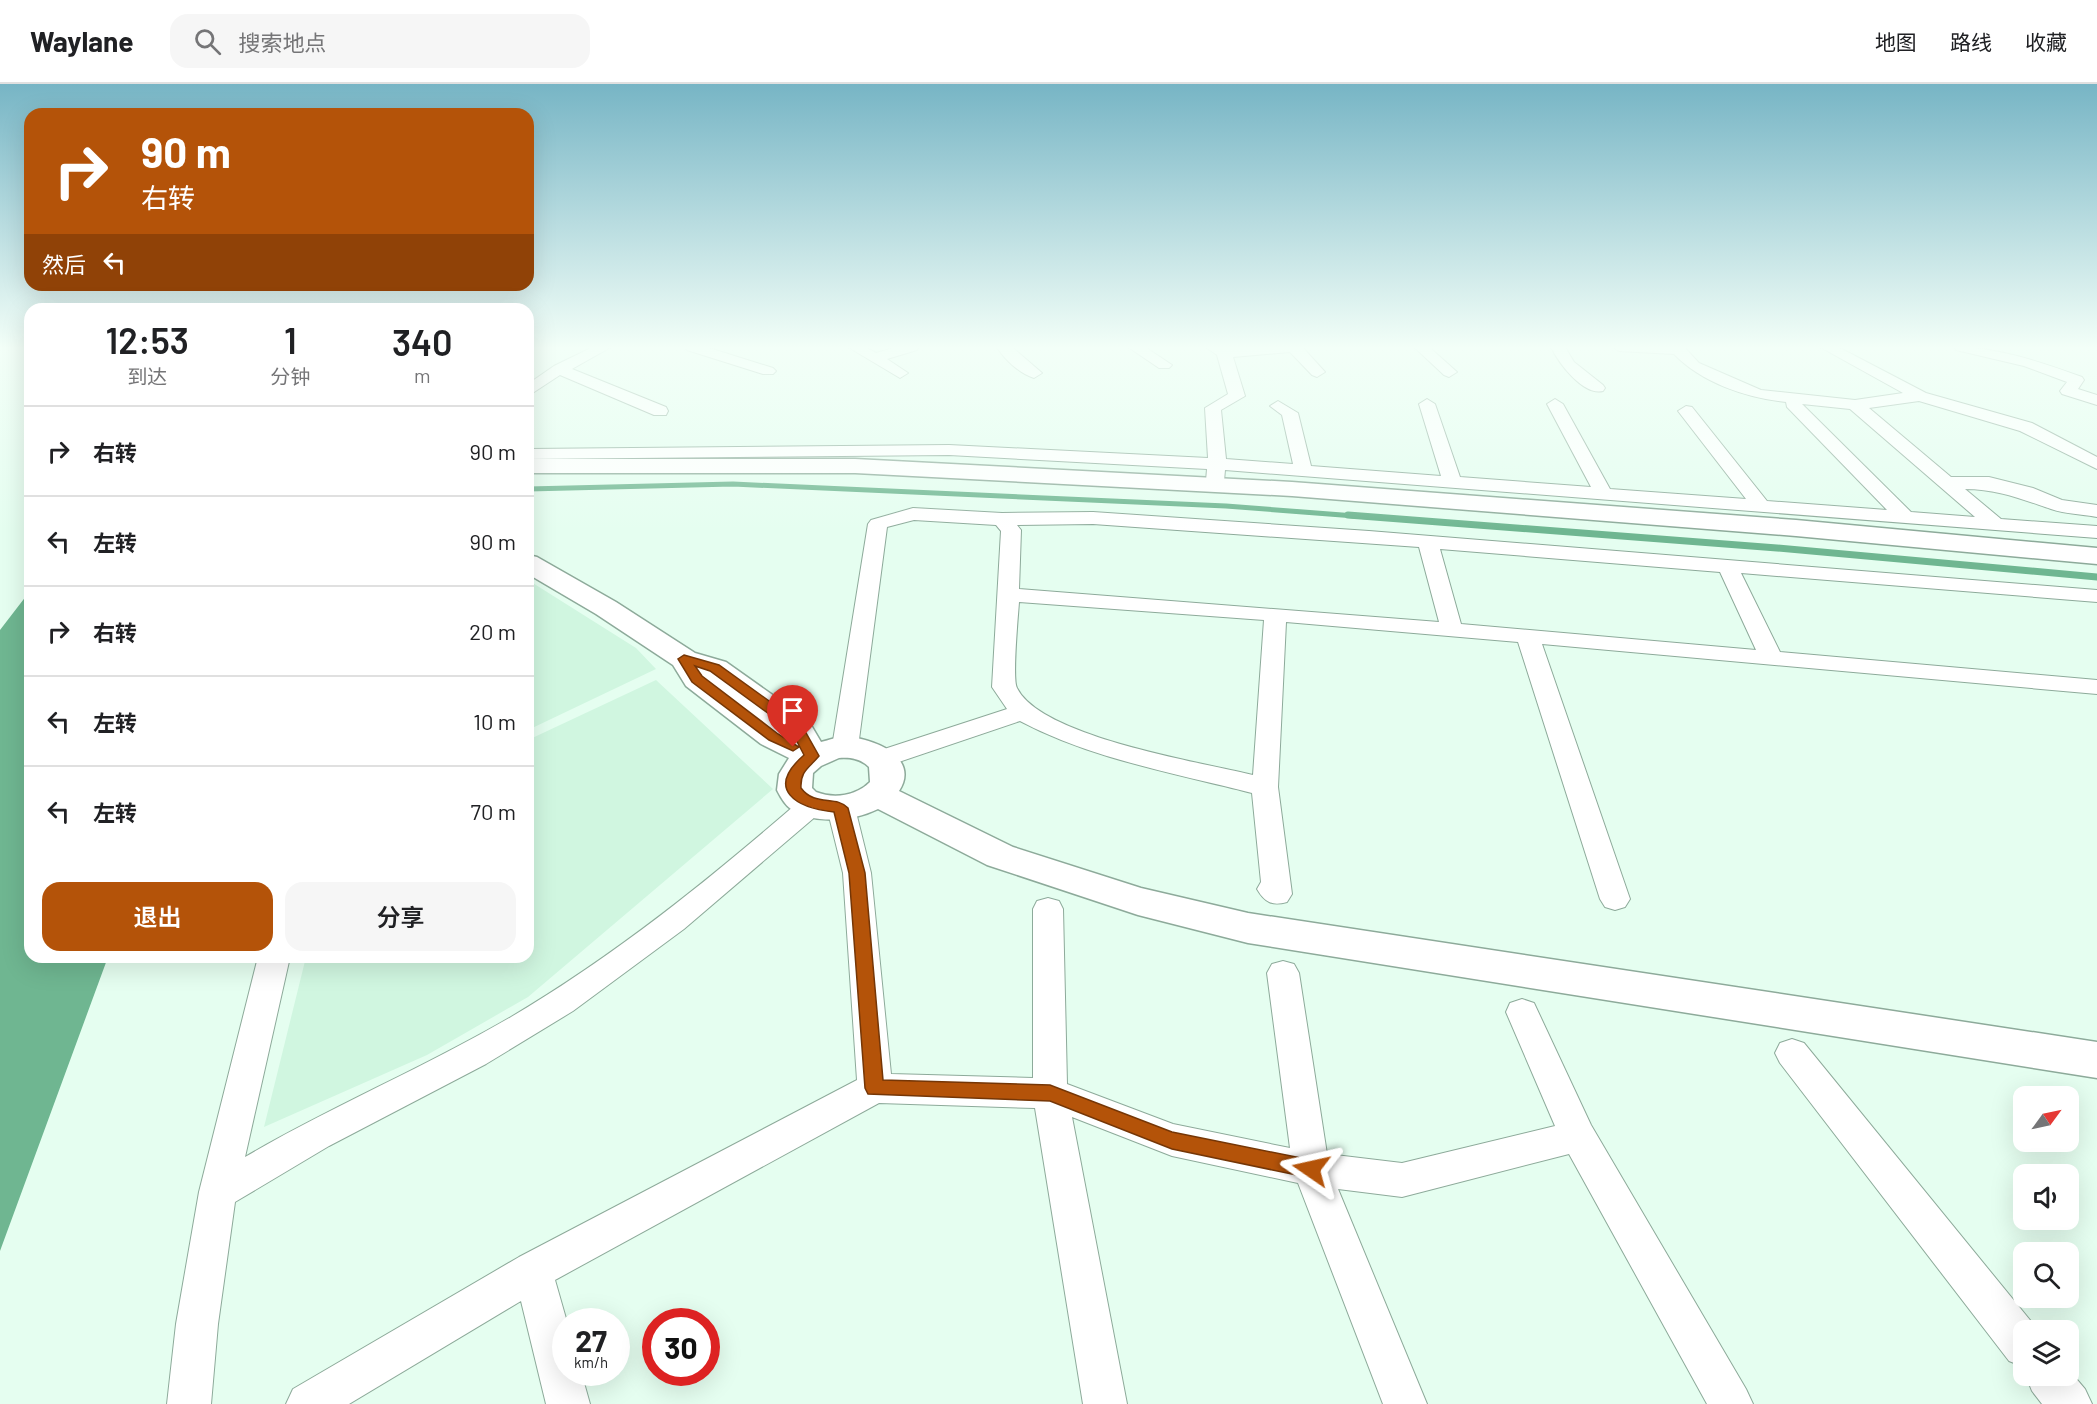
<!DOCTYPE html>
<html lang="zh">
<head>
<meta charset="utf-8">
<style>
  :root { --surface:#fff; --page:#f6f6f6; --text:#202124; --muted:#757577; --line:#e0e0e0; --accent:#b45309 }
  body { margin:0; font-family:Barlow,"Noto Sans SC",sans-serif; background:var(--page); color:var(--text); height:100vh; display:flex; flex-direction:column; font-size:22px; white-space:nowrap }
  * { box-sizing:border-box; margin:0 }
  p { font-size:20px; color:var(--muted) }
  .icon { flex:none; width:33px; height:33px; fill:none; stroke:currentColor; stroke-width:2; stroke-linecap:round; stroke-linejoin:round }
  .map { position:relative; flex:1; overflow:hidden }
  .sheet { position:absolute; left:24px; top:219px; width:510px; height:660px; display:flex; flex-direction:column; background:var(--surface); border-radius:18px; box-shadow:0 6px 24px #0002 }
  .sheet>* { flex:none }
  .top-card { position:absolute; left:24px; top:24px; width:510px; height:183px; border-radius:18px; box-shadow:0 6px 24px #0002; background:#b45309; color:#fff; overflow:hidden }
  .needle { width:39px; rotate:57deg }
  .controls { position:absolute; left:2013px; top:1002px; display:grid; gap:12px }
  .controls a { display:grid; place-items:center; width:66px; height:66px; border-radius:12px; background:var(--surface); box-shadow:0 6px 24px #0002; font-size:30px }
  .speed { position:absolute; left:552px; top:1224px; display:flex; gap:12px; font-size:30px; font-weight:700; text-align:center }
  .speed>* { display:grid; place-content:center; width:78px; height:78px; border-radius:50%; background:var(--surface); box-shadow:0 6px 24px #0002; line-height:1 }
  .speed small { font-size:15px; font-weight:400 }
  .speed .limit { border:9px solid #d22; background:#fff; color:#111 }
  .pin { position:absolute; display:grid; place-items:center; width:51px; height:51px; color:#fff; margin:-62px -26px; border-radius:50% 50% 50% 0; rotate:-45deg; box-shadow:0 0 6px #0007 }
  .pin .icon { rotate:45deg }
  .me { position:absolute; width:66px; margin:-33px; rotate:281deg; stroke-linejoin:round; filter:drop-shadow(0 0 4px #0008) }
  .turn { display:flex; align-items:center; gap:21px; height:126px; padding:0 18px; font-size:27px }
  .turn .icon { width:78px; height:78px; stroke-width:2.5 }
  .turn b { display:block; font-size:42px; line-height:51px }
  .then { display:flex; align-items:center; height:57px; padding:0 18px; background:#0003; gap:12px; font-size:22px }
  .eta { display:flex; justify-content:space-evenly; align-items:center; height:102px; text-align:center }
  .eta b { font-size:36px; font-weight:600; line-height:42px }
  .action { display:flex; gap:12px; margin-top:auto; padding:12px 18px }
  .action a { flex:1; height:69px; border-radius:18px; background:var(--accent); color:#fff; font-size:24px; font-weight:600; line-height:69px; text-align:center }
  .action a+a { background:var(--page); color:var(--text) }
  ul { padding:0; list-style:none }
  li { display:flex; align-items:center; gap:18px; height:90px; padding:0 18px; border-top:2px solid var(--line) }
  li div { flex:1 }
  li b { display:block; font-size:22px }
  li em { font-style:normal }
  header { display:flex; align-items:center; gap:36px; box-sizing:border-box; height:84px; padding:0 30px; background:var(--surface); border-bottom:2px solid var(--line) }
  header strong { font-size:28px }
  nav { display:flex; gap:33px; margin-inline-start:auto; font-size:21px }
  .search { width:420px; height:54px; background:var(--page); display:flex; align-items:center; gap:15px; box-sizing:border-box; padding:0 21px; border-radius:18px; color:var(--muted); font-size:22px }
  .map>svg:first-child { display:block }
  .built { fill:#d0f6e0 }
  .water { fill:#6fb691 }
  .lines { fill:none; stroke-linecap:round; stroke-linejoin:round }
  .stream-far1 { stroke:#6fb691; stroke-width:5 }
  .stream { stroke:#6fb691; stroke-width:7 }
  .street-casing { stroke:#8daa9a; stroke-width:2 }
  .secondary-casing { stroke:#8daa9a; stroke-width:3 }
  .street { fill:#fff; fill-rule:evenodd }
  .secondary { fill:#fff; fill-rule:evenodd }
  .route { fill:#b45309; stroke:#753606; stroke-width:1.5 }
</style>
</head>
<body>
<header>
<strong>Waylane</strong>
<div class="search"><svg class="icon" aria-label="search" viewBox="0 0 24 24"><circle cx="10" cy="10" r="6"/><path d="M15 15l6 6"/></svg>搜索地点</div>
<nav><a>地图</a><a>路线</a><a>收藏</a></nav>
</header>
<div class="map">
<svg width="2097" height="1320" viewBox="0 0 2097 1320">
  <rect width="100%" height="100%" fill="#e5fef0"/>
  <path class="built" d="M528 496 636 564 656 585 528 646Z
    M656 596 773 705 528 913 427 971 264 1043 306 873H528V656Z"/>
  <path class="water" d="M30 507V873H108L0 1167V546Z"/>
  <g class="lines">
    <path class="stream-far1" d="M528 405 733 400 1226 422 1368 433"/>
    <path class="stream" d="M1348 431 1777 464 2097 493"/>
    <g class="street-casing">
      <path id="street" d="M593 263H611L572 285 666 323 668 327 666 331H654L560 291 528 312V300L554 282Z
        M685 263H706L773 284 776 287 773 290H763L687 266Z
        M848 263H865L876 269 897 263H919L917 266 887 275 908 289 900 294Z
        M997 263H1012L1042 289 1034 294C1020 290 1004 275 997 263Z
        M1128 263H1145L1172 281 1169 284H1159Z
        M1206 263H1305L1304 265 1325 288 1317 293 1312 291 1290 268 1233 273 1245 312 1221 326 1226 375 1293 380 1282 331 1270 322 1278 317 1298 329 1311 382 1441 392 1419 320 1427 315 1435 320 1460 393 1591 403 1547 320 1555 315 1563 320 1610 405 1746 415 1678 327 1686 322 1692 323 1767 417 1887 426 1787 323 1786 318C1747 314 1702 299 1674 270L1619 267 1612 263H1684L1699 279 1761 306 1855 316 1903 309 1820 263H1838L1926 309 2032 339 2097 373V385L2020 347 1919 317 1869 324 1951 393H1989L2033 404 2062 416 2097 421V433C2082 430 2065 430 2051 425 2021 415 1997 405 1965 405L2001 435 2097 442V454L1225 386 1224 397 1215 403 1206 397 1207 385 949 371 528 375V365L949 361 1208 374 1205 324 1228 310 1217 271ZM1802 320 1850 325 1975 433 1911 428Z
        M1414 263H1429L1457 288 1449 293 1444 291Z
        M1551 263H1565L1574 278 1603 301 1605 304 1603 307C1583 312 1558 278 1551 263Z
        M1954 263C1998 263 2040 278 2082 293L2084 296 2078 305 2097 311V321L2062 310 2060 307 2067 298 2024 282 1956 266Z
        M913 424 1002 429 1093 428 1369 447 2097 506V518L1741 489 1780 568 2097 596V610L1542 560 1630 815 1625 823 1615 826 1605 823 1600 815 1518 558 1286 538 1278 703 1292 810 1287 818C1273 822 1265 819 1257 805L1261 798 1252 709C1174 689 1092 675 1020 637L890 681 881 683 872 681 868 675 872 669 1007 625 992 603 1001 447 996 441 914 436 887 443 858 663 854 669 845 671 836 669 832 663 868 440 871 436ZM1093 440 1419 463 1439 538 1019 505 1021 446 1017 441ZM1440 465 1720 488 1756 566 1461 540ZM1019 518 1264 536 1253 691C1200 678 1041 653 1017 604 1012 595 1018 533 1019 518Z
        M812 712 822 715 826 721 822 727 684 845 573 927 486 980 329 1062 235 1118 218 1240 211 1320H167L176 1240 199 1108 258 873H290L245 1073C332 1022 424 984 511 933 616 871 711 794 802 715Z
        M841 715 851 718 855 724 871 789 891 990 1033 994V825L1037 817 1048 814 1059 817 1063 825 1067 1000 1173 1040 1290 1064 1267 889 1272 880 1283 877 1294 880 1299 889 1327 1070 1402 1079 1555 1042 1506 928 1510 919 1522 915 1534 919 1591 1041 1746 1305 1753 1320H1707L1569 1070 1402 1113 1338 1105 1427 1320H1383L1298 1099 1172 1072 1072 1033 1127 1320H1083L1035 1024 879 1019 555 1196 567 1238 566 1288H581L590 1320H546L521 1217 349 1320H286L293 1305 519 1173 857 996 843 789 827 724 831 718Z
        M1792 955 1804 959 2038 1246H2024V1283L2009 1277 1780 979 1775 969 1780 959Z
        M2068 1285 2085 1305 2092 1320H2042L2032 1307 2026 1292H2068Z"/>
    </g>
    <g class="secondary-casing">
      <path id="secondary" d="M528 375H855L1292 398 1796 436 2097 464V480L1796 452 1292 412 855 389H528Z
        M528 471 537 473 616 518 695 569 726 578 808 636 821 658C829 656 837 653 844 653 872 653 921 673 899 707L1013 763 1141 804 1248 829 2097 958V994L1248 859 1138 831 987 781 878 725C854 737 814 741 791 725 785 721 780 712 777 706L779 690 789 674 761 660 686 602 673 581 596 530 528 490ZM839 674C851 673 861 675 869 683L870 698C856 712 834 715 816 708L812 704 813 689 821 682Z"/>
    </g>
    <use href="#street" class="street"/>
    <use href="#secondary" class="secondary"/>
  </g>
  <linearGradient id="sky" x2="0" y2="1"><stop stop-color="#77b5c5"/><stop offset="0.59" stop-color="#f3fff8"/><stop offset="1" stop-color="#f3fff8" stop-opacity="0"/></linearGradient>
  <rect width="2097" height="447" fill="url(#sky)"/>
  <path class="route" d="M684 571 719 581 801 640 819 672C809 684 800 687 801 704 815 723 836 711 848 724L865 789 883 996 1050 1001 1172 1048 1311 1076 1318 1078 1321 1085 1318 1091 1311 1094 1172 1065 1050 1017 868 1010 865 1004 849 789 834 728C797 724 764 706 804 671L791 646 710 587 695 582 702 592 778 650 799 663 793 667 769 656 692 598 678 575Z"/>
</svg>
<div class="controls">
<a><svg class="needle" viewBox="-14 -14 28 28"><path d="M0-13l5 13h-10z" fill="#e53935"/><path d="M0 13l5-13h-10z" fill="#757577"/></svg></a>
<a><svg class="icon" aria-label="sound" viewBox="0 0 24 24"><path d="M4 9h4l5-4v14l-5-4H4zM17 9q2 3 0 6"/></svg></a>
<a><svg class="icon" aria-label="search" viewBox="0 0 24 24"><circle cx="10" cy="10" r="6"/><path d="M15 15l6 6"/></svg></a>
<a><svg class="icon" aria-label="layers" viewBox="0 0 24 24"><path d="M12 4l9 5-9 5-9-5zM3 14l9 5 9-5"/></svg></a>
</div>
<div class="speed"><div>27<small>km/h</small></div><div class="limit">30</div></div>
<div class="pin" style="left:793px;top:663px;background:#d93025"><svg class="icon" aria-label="arrive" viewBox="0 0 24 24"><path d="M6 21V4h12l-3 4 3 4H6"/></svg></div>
<svg class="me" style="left:1311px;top:1085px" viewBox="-20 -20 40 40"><path d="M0-17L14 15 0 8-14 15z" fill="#b45309" stroke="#fff" stroke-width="4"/></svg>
<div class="top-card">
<div class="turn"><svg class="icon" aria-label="right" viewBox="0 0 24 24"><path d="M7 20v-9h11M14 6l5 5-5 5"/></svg><div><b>90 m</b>右转</div></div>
<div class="then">然后<svg class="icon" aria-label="left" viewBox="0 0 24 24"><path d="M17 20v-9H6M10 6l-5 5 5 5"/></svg></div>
</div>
<section class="sheet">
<div class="eta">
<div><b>12:53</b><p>到达</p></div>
<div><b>1</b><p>分钟</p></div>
<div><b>340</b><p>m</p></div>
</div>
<ul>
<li><svg class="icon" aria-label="right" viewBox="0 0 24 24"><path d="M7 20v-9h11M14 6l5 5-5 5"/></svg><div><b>右转</b></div><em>90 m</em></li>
<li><svg class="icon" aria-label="left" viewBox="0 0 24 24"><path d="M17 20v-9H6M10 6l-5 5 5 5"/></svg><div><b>左转</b></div><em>90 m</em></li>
<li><svg class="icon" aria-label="right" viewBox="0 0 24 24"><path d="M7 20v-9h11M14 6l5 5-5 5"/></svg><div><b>右转</b></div><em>20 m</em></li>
<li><svg class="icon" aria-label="left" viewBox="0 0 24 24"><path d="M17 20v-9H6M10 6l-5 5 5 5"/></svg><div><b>左转</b></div><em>10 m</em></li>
<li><svg class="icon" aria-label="left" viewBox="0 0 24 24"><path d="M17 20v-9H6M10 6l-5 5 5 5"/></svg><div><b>左转</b></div><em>70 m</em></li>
</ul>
<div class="action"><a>退出</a><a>分享</a></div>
</section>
</div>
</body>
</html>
